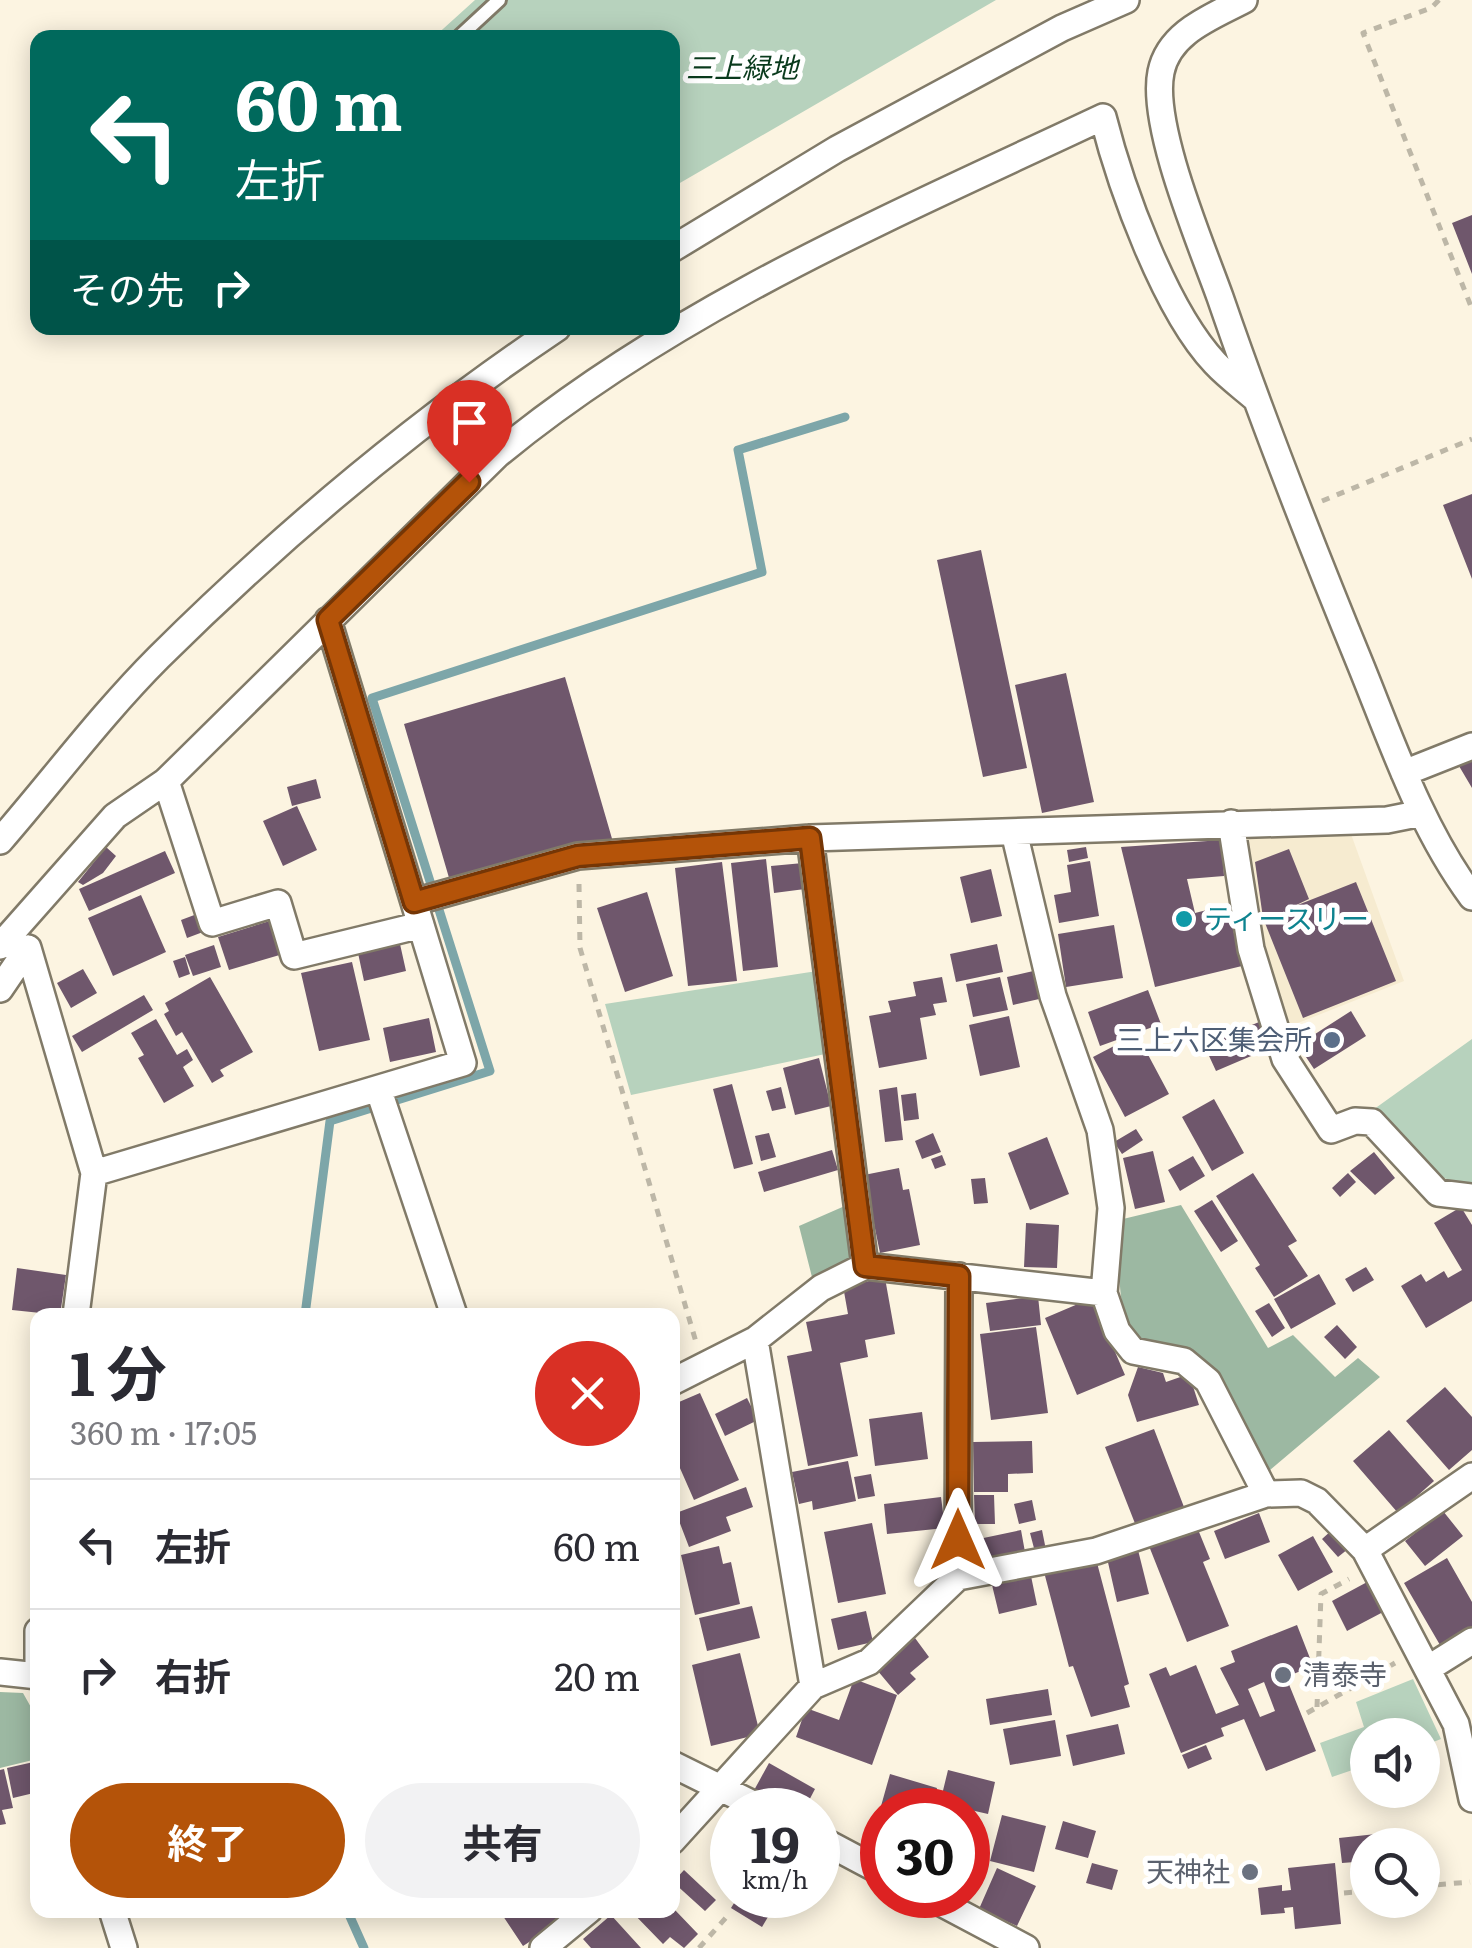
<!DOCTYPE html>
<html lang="ja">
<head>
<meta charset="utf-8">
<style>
  :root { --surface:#fff; --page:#f2f2f3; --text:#2b2b33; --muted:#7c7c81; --line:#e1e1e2; --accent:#b45309 }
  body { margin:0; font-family:Literata,"Noto Sans JP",serif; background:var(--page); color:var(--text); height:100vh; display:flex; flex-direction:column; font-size:38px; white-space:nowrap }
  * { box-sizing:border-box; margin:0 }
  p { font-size:32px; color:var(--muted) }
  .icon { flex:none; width:55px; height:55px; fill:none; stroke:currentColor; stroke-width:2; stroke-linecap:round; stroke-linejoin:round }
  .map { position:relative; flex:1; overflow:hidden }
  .drawer { position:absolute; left:30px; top:1308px; width:650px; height:610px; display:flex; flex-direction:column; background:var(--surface); border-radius:20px; box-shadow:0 5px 25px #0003 }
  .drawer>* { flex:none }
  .banner { position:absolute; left:30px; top:30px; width:650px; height:305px; border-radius:20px; box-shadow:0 5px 25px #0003; background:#00695c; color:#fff; overflow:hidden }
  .fabs { position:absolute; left:1350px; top:1718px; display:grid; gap:20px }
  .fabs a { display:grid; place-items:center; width:90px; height:90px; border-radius:50%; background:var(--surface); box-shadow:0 5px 25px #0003; font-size:50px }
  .speed { position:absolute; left:710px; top:1788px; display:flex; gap:20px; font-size:50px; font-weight:700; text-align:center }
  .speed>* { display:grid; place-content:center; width:130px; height:130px; border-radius:50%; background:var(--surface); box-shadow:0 5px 25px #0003; line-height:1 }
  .speed small { font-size:25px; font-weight:400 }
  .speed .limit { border:15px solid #d22; background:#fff; color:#111 }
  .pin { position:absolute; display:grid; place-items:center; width:85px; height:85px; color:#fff; margin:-102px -42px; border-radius:50% 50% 50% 0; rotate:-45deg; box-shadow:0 0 10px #0007 }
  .pin .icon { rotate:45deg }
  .me { position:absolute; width:110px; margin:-55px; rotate:0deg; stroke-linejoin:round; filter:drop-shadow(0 0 8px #0008) }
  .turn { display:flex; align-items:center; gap:35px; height:210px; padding:0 40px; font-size:45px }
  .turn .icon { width:130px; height:130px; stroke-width:2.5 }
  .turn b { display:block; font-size:70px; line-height:85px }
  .then { display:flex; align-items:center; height:95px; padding:0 40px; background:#0003; gap:20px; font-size:38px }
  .round { display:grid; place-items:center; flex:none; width:105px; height:105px; border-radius:52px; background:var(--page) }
  .overview { display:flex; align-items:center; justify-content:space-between; height:170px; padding:0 40px }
  h1 { font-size:60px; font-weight:700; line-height:75px }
  .action { display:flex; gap:20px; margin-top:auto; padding:20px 40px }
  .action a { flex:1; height:115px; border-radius:60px; background:var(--accent); color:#fff; font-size:40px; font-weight:700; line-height:115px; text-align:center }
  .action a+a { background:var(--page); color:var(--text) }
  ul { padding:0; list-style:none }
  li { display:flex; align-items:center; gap:30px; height:130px; padding:0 40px; border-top:2px solid var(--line) }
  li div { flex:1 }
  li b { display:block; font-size:38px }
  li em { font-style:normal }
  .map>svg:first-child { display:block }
  .built { fill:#f6ebd0 }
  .green { fill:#b7d2bd }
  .forest { fill:#9cb8a2 }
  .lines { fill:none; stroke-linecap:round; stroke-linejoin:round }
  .stream { stroke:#7da6a9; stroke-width:9 }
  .building { fill:#6f576c; fill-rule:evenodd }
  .lane-casing { stroke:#817a68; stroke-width:18 }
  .street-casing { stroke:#817a68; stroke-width:30 }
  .path { stroke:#bdb7a7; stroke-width:5; stroke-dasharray:8 8; stroke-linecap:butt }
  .lane { stroke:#fff; stroke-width:12 }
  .street { stroke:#fff; stroke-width:25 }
  .route-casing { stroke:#753606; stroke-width:25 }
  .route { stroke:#b45309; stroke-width:18 }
  .culture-dot { fill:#0f9aa8; stroke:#fff; stroke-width:4 }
  .service-dot { fill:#5c6f8a; stroke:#fff; stroke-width:4 }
  .worship-dot { fill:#6b7280; stroke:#fff; stroke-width:4 }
  .labels { text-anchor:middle; stroke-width:10; stroke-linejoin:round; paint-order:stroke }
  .park-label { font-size:28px; font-style:italic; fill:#093a1c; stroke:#fff }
  .culture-label { font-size:28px; fill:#0d838f; stroke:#fff; text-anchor:start }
  .service-label { font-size:28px; fill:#4e5e75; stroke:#fff; text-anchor:end }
  .worship-label { font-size:28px; fill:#5b616d; stroke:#fff; text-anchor:start }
</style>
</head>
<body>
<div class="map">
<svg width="1472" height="1948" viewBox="0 0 1472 1948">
  <rect width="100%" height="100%" fill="#fcf4e1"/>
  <path class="built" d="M1242 833 1351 834 1404 981 1283 1029 1259 947Z"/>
  <path class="green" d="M475 0H996L673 187 672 38H433Z
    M817 971 830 1053 631 1095 605 1004Z
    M1472 1039V1184C1406 1180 1419 1125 1370 1112Z
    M1413 1679 1441 1739 1423 1746 1422 1735H1368L1367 1765 1332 1777 1320 1743 1364 1727 1356 1702Z"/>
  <path class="forest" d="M847 1205 856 1260 813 1281 799 1226Z
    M1181 1205 1268 1348 1293 1335 1335 1377 1358 1358 1380 1377 1264 1475 1194 1354 1181 1346 1143 1342C1110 1309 1121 1262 1123 1219Z
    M0 1692 23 1693 37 1718V1759L0 1768Z"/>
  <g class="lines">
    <path class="stream" d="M305 1315 330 1121 490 1071 372 698 762 572 738 450 845 417
      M347 1910 364 1948"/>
  </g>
  <path class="building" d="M1472 215V274L1452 223Z
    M1472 494V579L1443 505Z
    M981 550 1027 768 983 777 937 560Z
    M1066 673 1094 802 1042 813 1015 685Z
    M565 677 613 842 452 888 404 724Z
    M1472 759V788L1459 766Z
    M316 779 321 798 292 806 287 787Z
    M297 806 317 850 283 866 263 821Z
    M1222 840 1224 876 1187 879 1195 913 1227 905 1242 966 1155 987 1121 847Z
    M106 847 116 856 103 873 83 885 78 882Z
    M1086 847 1088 858 1069 862 1067 850Z
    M1289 849 1309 899 1290 908 1356 882 1396 981 1303 1018 1263 918 1255 862Z
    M165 851 175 873 89 911 79 889Z
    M766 859 778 967 743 971 731 863Z
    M1090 861 1099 916 1059 923 1054 895 1071 892 1067 865Z
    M722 862 737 981 688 986 675 868Z
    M803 863 805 889 774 893 771 866Z
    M991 869 1002 916 971 923 960 877Z
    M647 892 673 976 625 992 597 908Z
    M141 895 166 952 113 976 88 918Z
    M197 914 203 932 187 938 181 920Z
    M273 920 283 954 229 970 218 937Z
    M1114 925 1123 978 1066 987 1058 934Z
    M400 944 406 971 364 981 358 953Z
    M997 944 1003 972 956 982 950 954Z
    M214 945 221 967 193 976 185 955Z
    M185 957 190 974 179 978 173 961Z
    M352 962 370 1040 319 1051 301 973Z
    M83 969 97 993 71 1008 57 983Z
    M1042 969 1048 997 1013 1005 1007 977Z
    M210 977 253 1052 220 1070 224 1076 212 1083 182 1032 176 1036 164 1014 169 1011 165 1003Z
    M942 977 947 1002 933 1004 936 1015 920 1018 927 1059 879 1068 869 1016 891 1012 888 1001 916 996 913 982Z
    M1000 977 1008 1010 973 1017 966 984Z
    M1148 990 1161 1024 1100 1046 1088 1012Z
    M144 995 153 1010 82 1052 72 1036Z
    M1351 1011 1366 1036 1314 1069 1298 1045Z
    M1009 1016 1020 1067 980 1076 969 1025Z
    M429 1018 436 1052 390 1062 383 1028Z
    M156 1019 177 1055 187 1049 193 1060 183 1067 194 1086 164 1103 138 1058 144 1055 131 1033Z
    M1259 1022 1270 1048 1216 1071 1204 1045Z
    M1137 1034 1169 1094 1125 1117 1093 1057Z
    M819 1058 831 1106 795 1115 783 1068Z
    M732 1084 753 1164 734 1169 713 1089Z
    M781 1087 786 1108 772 1111 766 1091Z
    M897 1087 903 1140 885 1142 879 1090Z
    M916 1093 919 1119 904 1121 901 1095Z
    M1214 1099 1244 1153 1212 1171 1182 1117Z
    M1136 1129 1143 1140 1122 1154 1114 1142Z
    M769 1133 776 1157 761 1161 755 1136Z
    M933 1133 941 1152 922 1159 915 1141Z
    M1047 1137 1069 1194 1030 1210 1008 1153Z
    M832 1150 838 1170 764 1192 758 1172Z
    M1153 1151 1165 1202 1135 1209 1123 1158Z
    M1374 1152 1395 1178 1375 1195 1350 1171Z
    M942 1155 946 1165 935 1169 931 1159Z
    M1193 1156 1205 1176 1180 1191 1168 1170Z
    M899 1168 903 1190 909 1189 920 1245 880 1253 864 1175Z
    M1253 1173 1297 1241 1288 1246 1308 1276 1274 1297 1255 1268 1260 1265 1216 1196Z
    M1348 1173 1356 1182 1340 1197 1332 1188Z
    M985 1178 988 1203 974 1204 971 1179Z
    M1212 1200 1238 1241 1221 1252 1194 1211Z
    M1461 1207 1472 1225V1301L1426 1328 1401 1286 1421 1274 1426 1282 1444 1271 1448 1278 1462 1270 1434 1223Z
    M1026 1223 1059 1225 1057 1268 1024 1267Z
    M1366 1267 1374 1280 1353 1292 1345 1279Z
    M17 1268 66 1275 60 1315 12 1310Z
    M1319 1274 1336 1304 1291 1329 1274 1299Z
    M885 1278 895 1334 865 1340 868 1357 840 1363 858 1456 808 1466 787 1356 812 1351 806 1322 848 1314 843 1286Z
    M1038 1296 1041 1325 990 1331 986 1303Z
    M1092 1298 1125 1375 1077 1395 1045 1318Z
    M1269 1303 1285 1328 1272 1337 1255 1311Z
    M1337 1325 1357 1347 1345 1359 1324 1337Z
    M1036 1327 1048 1413 991 1420 980 1334Z
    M1138 1367 1163 1373 1166 1382 1189 1374 1199 1405 1137 1422 1128 1395Z
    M1445 1387 1472 1417V1450L1449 1470 1406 1421Z
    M700 1393 739 1480 694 1500 672 1450V1405Z
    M747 1398 758 1420 725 1436 715 1414Z
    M922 1412 928 1459 875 1466 869 1419Z
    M1154 1429 1184 1507 1136 1526 1105 1447Z
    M1389 1430 1434 1481 1398 1513 1353 1461Z
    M1032 1441 1033 1473 1008 1474V1492H974L973 1442Z
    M848 1461 856 1501 813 1510 812 1501 799 1504 792 1472Z
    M871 1474 875 1496 858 1499 854 1477Z
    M746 1487 753 1507 726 1517 731 1531 689 1547 676 1513Z
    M974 1495H994L995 1524H975Z
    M941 1497 945 1528 887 1534 884 1504Z
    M1032 1500 1036 1520 1019 1524 1014 1504Z
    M1443 1511 1463 1536 1425 1566 1405 1541Z
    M1259 1513 1270 1542 1225 1559 1214 1531Z
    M872 1523 886 1594 838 1603 824 1532Z
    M1197 1527 1210 1559 1203 1562 1229 1626 1187 1642 1149 1546Z
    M1021 1530 1025 1552 979 1562 974 1540Z
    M1042 1530 1046 1550 1035 1552 1030 1533Z
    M1332 1530 1348 1549 1338 1557 1322 1539Z
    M1313 1536 1333 1572 1298 1591 1278 1555Z
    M719 1546 723 1564 731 1562 740 1604 695 1615 681 1555Z
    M1138 1550 1149 1594 1117 1602 1107 1558Z
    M1447 1558 1472 1602V1627L1440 1645 1404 1583Z
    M1096 1559 1129 1684 1124 1686 1130 1707 1091 1717 1073 1666 1069 1667 1044 1572Z
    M1031 1576 1037 1605 999 1614 992 1585Z
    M1369 1581 1385 1611 1347 1631 1332 1601Z
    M752 1606 760 1638 707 1651 699 1618Z
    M866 1611 873 1642 838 1650 831 1619Z
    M1297 1625 1313 1666 1286 1677 1316 1751 1266 1771 1244 1719 1221 1728 1224 1736 1181 1753 1149 1674 1166 1667 1170 1676 1196 1665 1216 1714 1239 1705 1220 1668 1235 1662 1231 1651ZM1264 1682 1275 1711 1260 1717 1248 1689Z
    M915 1638 929 1657 910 1673 916 1679 898 1695 877 1670Z
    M740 1653 760 1734 711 1746 692 1665Z
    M854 1679 897 1695 872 1765 796 1737 806 1708 839 1720Z
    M1048 1689 1052 1715 990 1725 986 1699Z
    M1055 1720 1061 1756 1010 1765 1003 1729Z
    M1118 1724 1125 1754 1073 1766 1066 1735Z
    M1206 1745 1212 1759 1188 1769 1182 1755Z
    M38 1761V1792L13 1798 7 1768Z
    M769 1763 815 1789 804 1810H782L752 1794Z
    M4 1769 13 1808 2 1810 6 1824 0 1825V1770Z
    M948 1770 995 1782 988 1814 940 1803Z
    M890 1774 937 1788 931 1810H882V1853L869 1849Z
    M1002 1815 1046 1826 1034 1872 990 1861Z
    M1063 1821 1096 1831 1088 1858 1055 1849Z
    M1404 1831 1406 1845H1368V1861L1342 1863 1339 1838Z
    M1092 1863 1118 1870 1112 1890 1086 1883Z
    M1335 1863 1341 1924 1295 1929 1293 1907 1284 1908 1285 1913 1261 1915 1258 1888 1282 1885V1891L1291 1890 1288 1868Z
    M997 1868 1036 1886 1017 1926 979 1909Z
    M684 1870 716 1900 705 1911 673 1882Z
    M739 1895H781L762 1927 731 1908Z
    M499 1910H552L560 1922 523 1946Z
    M630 1910H675L698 1934 684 1948 670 1937 663 1944Z
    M611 1915 641 1948H591L583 1939Z"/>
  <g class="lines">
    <g class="lane-casing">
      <path id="lane" d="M458 38 499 0"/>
    </g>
    <g class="street-casing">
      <path id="street" d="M1244 0C1212 17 1169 32 1161 72 1150 125 1201 244 1220 297 1263 422 1311 544 1361 666 1393 745 1421 828 1472 897
        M672 249 837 149 1062 28 1126 0
        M1404 773 1472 746
        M166 781 212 923 278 903 294 956 421 925
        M1231 823 1251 949 1285 1059 1331 1130 1355 1121 1372 1122 1438 1193 1472 1197
        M1014 832 1053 996 1100 1130 1111 1208 1104 1293
        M810 838 865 1266
        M0 841C53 780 102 714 159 657 282 535 414 424 557 328
        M414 902 578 856 810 838 1387 820 1422 813
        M0 946 115 816 166 781 497 455C678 306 893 216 1103 117 1121 188 1165 310 1215 363 1227 376 1242 387 1256 399
        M28 948 94 1173 76 1315
        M0 989 28 948
        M379 1091 454 1315
        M94 1173 463 1063 328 620
        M755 1340 813 1686
        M672 1382 755 1340 821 1288 865 1266 1104 1293 1117 1331 1133 1351 1184 1361 1208 1381 1266 1494
        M1365 1550 1472 1476
        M958 1577 959 1276
        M38 1631V1677
        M1429 1668 1472 1641
        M0 1672 38 1676
        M672 1764 765 1810
        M818 1838 882 1872
        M672 1841 813 1686 869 1662 958 1577 1096 1551 1266 1494 1301 1493 1317 1501 1365 1550 1456 1724 1472 1799
        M926 1895 1026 1948
        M112 1910 124 1948
        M543 1948 589 1910"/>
    </g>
    <path class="path" d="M1439 0 1431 8 1363 33 1472 309
      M1322 501 1472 439
      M579 884 580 948 696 1342
      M1317 1707 1321 1594 1349 1579
      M1307 1713 1395 1663
      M1422 1886 1470 1882
      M1344 1893 1368 1891
      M699 1948 730 1913"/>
    <use href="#lane" class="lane"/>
    <use href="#street" class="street"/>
  </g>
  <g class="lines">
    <g class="route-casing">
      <path id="route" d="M469 482 328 620 414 902 578 856 810 838 865 1266 959 1276 958 1540"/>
    </g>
    <use href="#route" class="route"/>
  </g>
  <circle class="culture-dot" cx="1184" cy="919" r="10"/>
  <circle class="service-dot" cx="1332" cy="1040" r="10"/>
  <g class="worship-dot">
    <circle cx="1283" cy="1675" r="10"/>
    <circle cx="1250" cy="1872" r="10"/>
  </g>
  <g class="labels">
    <g class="park-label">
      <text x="742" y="78">三上緑地</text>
    </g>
    <g class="culture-label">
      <text x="1204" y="929">ティースリー</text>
    </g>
    <g class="service-label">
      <text x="1312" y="1050">三上六区集会所</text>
    </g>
    <g class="worship-label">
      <text x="1303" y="1685">清泰寺</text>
      <text x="1230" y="1882" text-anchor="end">天神社</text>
    </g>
  </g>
</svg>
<div class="fabs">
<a><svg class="icon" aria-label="sound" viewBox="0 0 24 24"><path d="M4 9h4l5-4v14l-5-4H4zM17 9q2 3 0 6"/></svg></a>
<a><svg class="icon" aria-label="search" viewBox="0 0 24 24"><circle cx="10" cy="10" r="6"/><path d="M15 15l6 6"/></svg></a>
</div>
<div class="speed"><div>19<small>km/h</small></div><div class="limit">30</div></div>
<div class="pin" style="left:469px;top:482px;background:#d93025"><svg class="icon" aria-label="arrive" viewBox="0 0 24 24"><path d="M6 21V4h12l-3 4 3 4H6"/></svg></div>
<svg class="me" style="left:958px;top:1540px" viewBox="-20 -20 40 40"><path d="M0-17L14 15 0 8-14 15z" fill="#b45309" stroke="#fff" stroke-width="4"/></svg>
<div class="banner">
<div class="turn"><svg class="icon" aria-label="left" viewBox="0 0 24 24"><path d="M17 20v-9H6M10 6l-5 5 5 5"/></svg><div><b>60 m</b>左折</div></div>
<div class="then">その先<svg class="icon" aria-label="right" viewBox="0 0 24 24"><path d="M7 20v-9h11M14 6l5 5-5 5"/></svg></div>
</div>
<section class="drawer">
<div class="overview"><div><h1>1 分</h1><p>360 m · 17:05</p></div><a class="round" style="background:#d93025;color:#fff"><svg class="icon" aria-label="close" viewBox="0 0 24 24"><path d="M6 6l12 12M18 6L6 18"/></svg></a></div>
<ul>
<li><svg class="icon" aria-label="left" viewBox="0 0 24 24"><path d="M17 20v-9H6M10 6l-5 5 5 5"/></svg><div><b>左折</b></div><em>60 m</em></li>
<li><svg class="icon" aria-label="right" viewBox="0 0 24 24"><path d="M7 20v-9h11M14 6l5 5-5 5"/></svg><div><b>右折</b></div><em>20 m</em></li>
</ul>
<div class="action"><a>終了</a><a>共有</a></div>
</section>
</div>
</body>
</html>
